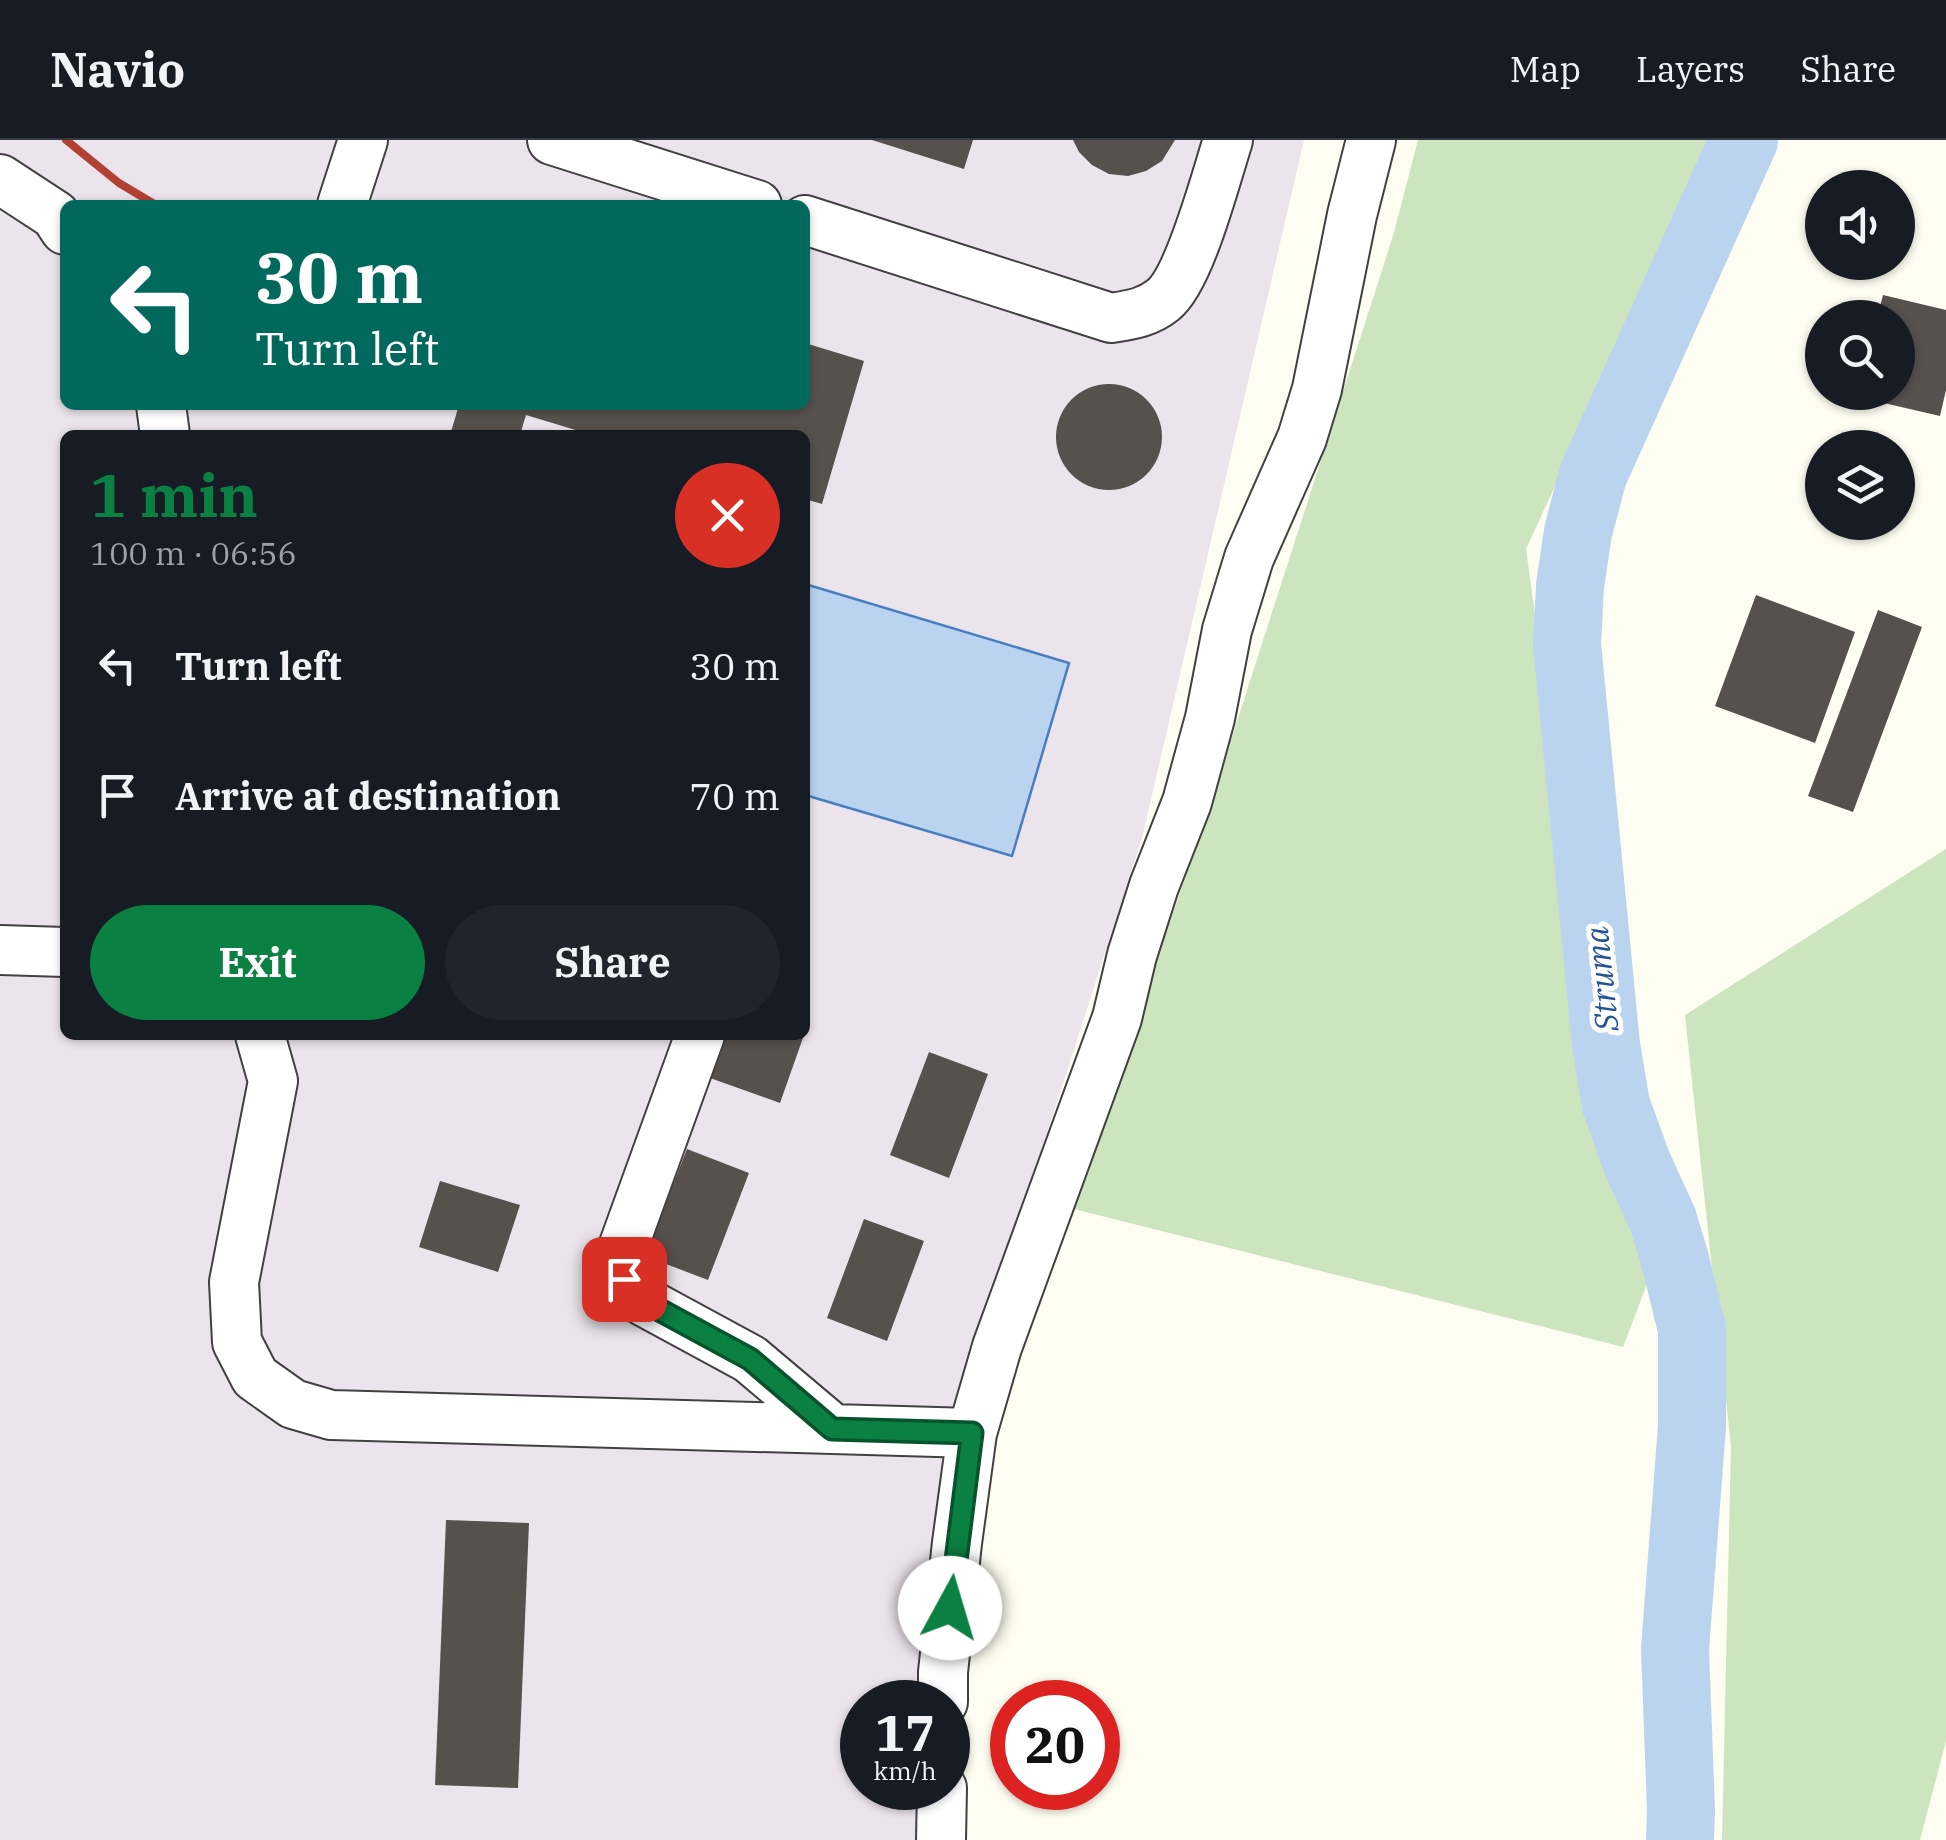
<!DOCTYPE html>
<html lang="en">
<head>
<meta charset="utf-8">
<style>
  :root { --surface:#171b24; --page:#20242c; --text:#f1f3f6; --muted:#9ea1a6; --line:#363941; --accent:#0b8043 }
  body { margin:0; font-family:"IBM Plex Serif",serif; background:var(--page); color:var(--text); height:100vh; display:flex; flex-direction:column; font-size:38px; white-space:nowrap }
  * { box-sizing:border-box; margin:0 }
  p { font-size:32px; color:var(--muted) }
  .icon { flex:none; width:55px; height:55px; fill:none; stroke:currentColor; stroke-width:2; stroke-linecap:round; stroke-linejoin:round }
  .map { position:relative; flex:1; overflow:hidden }
  .sheet { position:absolute; left:60px; top:290px; width:750px; height:610px; display:flex; flex-direction:column; background:var(--surface); border-radius:15px; box-shadow:0 2px 8px #0004 }
  .sheet>* { flex:none }
  .guide { position:absolute; left:60px; top:60px; width:750px; height:210px; border-radius:15px; box-shadow:0 2px 8px #0004; background:#00695c; color:#fff; overflow:hidden }
  .fabs { position:absolute; left:1805px; top:30px; display:grid; gap:20px }
  .fabs a { display:grid; place-items:center; width:110px; height:110px; border-radius:50%; background:var(--surface); box-shadow:0 2px 8px #0004; font-size:50px }
  .speed { position:absolute; left:840px; top:1540px; display:flex; gap:20px; font-size:50px; font-weight:700; text-align:center }
  .speed>* { display:grid; place-content:center; width:130px; height:130px; border-radius:50%; background:var(--surface); box-shadow:0 2px 8px #0004; line-height:1 }
  .speed small { font-size:25px; font-weight:400 }
  .speed .limit { border:15px solid #d22; background:#fff; color:#111 }
  .pin { position:absolute; display:grid; place-items:center; width:85px; height:85px; color:#fff; margin:-42px; border-radius:20px; box-shadow:0 5px 15px #0006 }
  .me { position:absolute; width:110px; margin:-55px; rotate:6deg; stroke-linejoin:round; filter:drop-shadow(0 0 8px #0008) }
  .turn { display:flex; align-items:center; gap:35px; height:210px; padding:0 30px; font-size:45px }
  .turn .icon { width:130px; height:130px; stroke-width:2.5 }
  .turn b { display:block; font-size:70px; line-height:85px }
  .round { display:grid; place-items:center; flex:none; width:105px; height:105px; border-radius:52px; background:var(--page) }
  .summary { display:flex; align-items:center; justify-content:space-between; height:170px; padding:0 30px }
  h1 { font-size:60px; font-weight:700; line-height:75px; color:var(--accent) }
  .button { display:flex; gap:20px; margin-top:auto; padding:20px 30px }
  .button a { flex:1; height:115px; border-radius:60px; background:var(--accent); color:#fff; font-size:40px; font-weight:700; line-height:115px; text-align:center }
  .button a+a { background:var(--page); color:var(--text) }
  ul { padding:0; list-style:none }
  li { display:flex; align-items:center; gap:30px; height:130px; padding:0 30px }
  li div { flex:1 }
  li b { display:block; font-size:38px }
  li em { font-style:normal }
  header { display:flex; align-items:center; gap:60px; box-sizing:border-box; height:140px; padding:0 50px; background:var(--surface); border-bottom:2px solid var(--line) }
  header strong { font-size:48px }
  nav { display:flex; gap:55px; margin-inline-start:auto; font-size:35px }
  .map>svg:first-child { display:block }
  .industrial { fill:#ece4ec; fill-rule:evenodd }
  .green { fill:#cce5be }
  .water { fill:#bad4f0; stroke:#487ec1; stroke-width:2.5 }
  .lines { fill:none; stroke-linecap:round; stroke-linejoin:round }
  .river { stroke:#bad4f0; stroke-width:68 }
  .building { fill:#56514c }
  .minor-casing { stroke:#414141; stroke-width:52 }
  .minor { stroke:#fff; stroke-width:48 }
  .rail { stroke:#b24133; stroke-width:8 }
  .route-casing { stroke:#07532c; stroke-width:25 }
  .route { stroke:#0b8043; stroke-width:18 }
  .labels { text-anchor:middle; stroke-width:10; stroke-linejoin:round; paint-order:stroke }
  .water-label { font-size:32px; font-style:italic; fill:#235295; stroke:#fff }
</style>
</head>
<body>
<header>
<strong>Navio</strong>
<nav><a>Map</a><a>Layers</a><a>Share</a></nav>
</header>
<div class="map">
<svg width="1946" height="1700" viewBox="0 0 1946 1700">
  <rect width="100%" height="100%" fill="#fefdf1"/>
  <path class="industrial" d="M0 0H1304L1142 698 955 1279 939 1562H862V1648H934L931 1700H0ZM65 65H805V265H65ZM65 295H805V895H65Z"/>
  <path class="green" d="M1418 0H1714L1526 409 1607 1003 1652 1131 1623 1207 1070 1068 1205 681 1393 96Z
    M1946 709V1601L1920 1700H1722L1731 1307 1685 875Z"/>
  <path class="water" d="M805 444 1069 523 1012 716 805 655Z"/>
  <g class="lines">
    <path class="river" d="M1680 1700 1681 1670 1675 1509 1692 1286V1189L1675 1120 1663 1080 1637 1023 1616 965 1606 905 1567 504 1570 446 1578 392 1593 335 1744 0"/>
  </g>
  <path class="building" d="M872 0H973L964 29Z
    M1073 0H1175L1162 21 1146 31 1128 36 1109 34 1092 25 1079 12Z
    M1883 155 1946 170V250L1940 276 1858 257 1859 252H1898V178H1877Z
    M805 203 864 221 822 364 805 359V295H592L526 275 520 295H450L459 265H805Z
    M1056 297a53 53 0 1 1 106 0a53 53 0 1 1-106 0Z
    M1756 455 1855 492 1815 603 1715 566Z
    M1878 470 1922 487 1853 672 1808 656Z
    M725 895H804L780 963 710 938Z
    M929 912 988 934 949 1038 890 1015Z
    M687 1009 749 1033 708 1140 645 1116Z
    M440 1041 520 1065 498 1132 419 1107Z
    M864 1079 924 1101 887 1201 827 1178Z
    M446 1380 529 1383 518 1648 435 1645Z"/>
  <g class="lines">
    <g class="minor-casing">
      <path id="minor" d="M552 0 757 65
        M0 39 55 75 65 90
        M342 65 363 0
        M805 80 1111 178C1130 175 1147 173 1163 160 1190 139 1216 37 1228 0
        M161 265 165 295
        M0 810 65 812
        M260 895 273 941 234 1142 237 1202 255 1237 293 1264 331 1275 972 1293
        M700 895 621 1113 623 1139 643 1161 750 1219 833 1289
        M943 1562V1532L957 1403 972 1293 997 1207 1117 878 1132 815 1154 746 1187 662 1210 578 1227 490 1249 418 1302 298 1317 249 1352 75 1371 0
        M941 1700 942 1648"/>
    </g>
    <use href="#minor" class="minor"/>
    <path class="rail" d="M66 0 119 43 156 65"/>
  </g>
  <g class="lines">
    <g class="route-casing">
      <path id="route" d="M624 1139 643 1161 750 1219 832 1289 972 1293 950 1468"/>
    </g>
    <use href="#route" class="route"/>
  </g>
  <g class="labels">
    <g class="water-label">
      <text transform="translate(1602 839) rotate(-96)" y="11">Struma</text>
    </g>
  </g>
</svg>
<div class="fabs">
<a><svg class="icon" aria-label="sound" viewBox="0 0 24 24"><path d="M4 9h4l5-4v14l-5-4H4zM17 9q2 3 0 6"/></svg></a>
<a><svg class="icon" aria-label="search" viewBox="0 0 24 24"><circle cx="10" cy="10" r="6"/><path d="M15 15l6 6"/></svg></a>
<a><svg class="icon" aria-label="layers" viewBox="0 0 24 24"><path d="M12 4l9 5-9 5-9-5zM3 14l9 5 9-5"/></svg></a>
</div>
<div class="speed"><div>17<small>km/h</small></div><div class="limit">20</div></div>
<div class="pin" style="left:624px;top:1139px;background:#d93025"><svg class="icon" aria-label="arrive" viewBox="0 0 24 24"><path d="M6 21V4h12l-3 4 3 4H6"/></svg></div>
<svg class="me" style="left:950px;top:1468px" viewBox="-20 -20 40 40"><circle r="19" fill="#fff"/><path d="M0-13L10 11 0 6-10 11z" fill="#0b8043"/></svg>
<div class="guide">
<div class="turn"><svg class="icon" aria-label="left" viewBox="0 0 24 24"><path d="M17 20v-9H6M10 6l-5 5 5 5"/></svg><div><b>30 m</b>Turn left</div></div>
</div>
<section class="sheet">
<div class="summary"><div><h1>1 min</h1><p>100 m · 06:56</p></div><a class="round" style="background:#d93025;color:#fff"><svg class="icon" aria-label="close" viewBox="0 0 24 24"><path d="M6 6l12 12M18 6L6 18"/></svg></a></div>
<ul>
<li><svg class="icon" aria-label="left" viewBox="0 0 24 24"><path d="M17 20v-9H6M10 6l-5 5 5 5"/></svg><div><b>Turn left</b></div><em>30 m</em></li>
<li><svg class="icon" aria-label="arrive" viewBox="0 0 24 24"><path d="M6 21V4h12l-3 4 3 4H6"/></svg><div><b>Arrive at destination</b></div><em>70 m</em></li>
</ul>
<div class="button"><a>Exit</a><a>Share</a></div>
</section>
</div>
</body>
</html>
